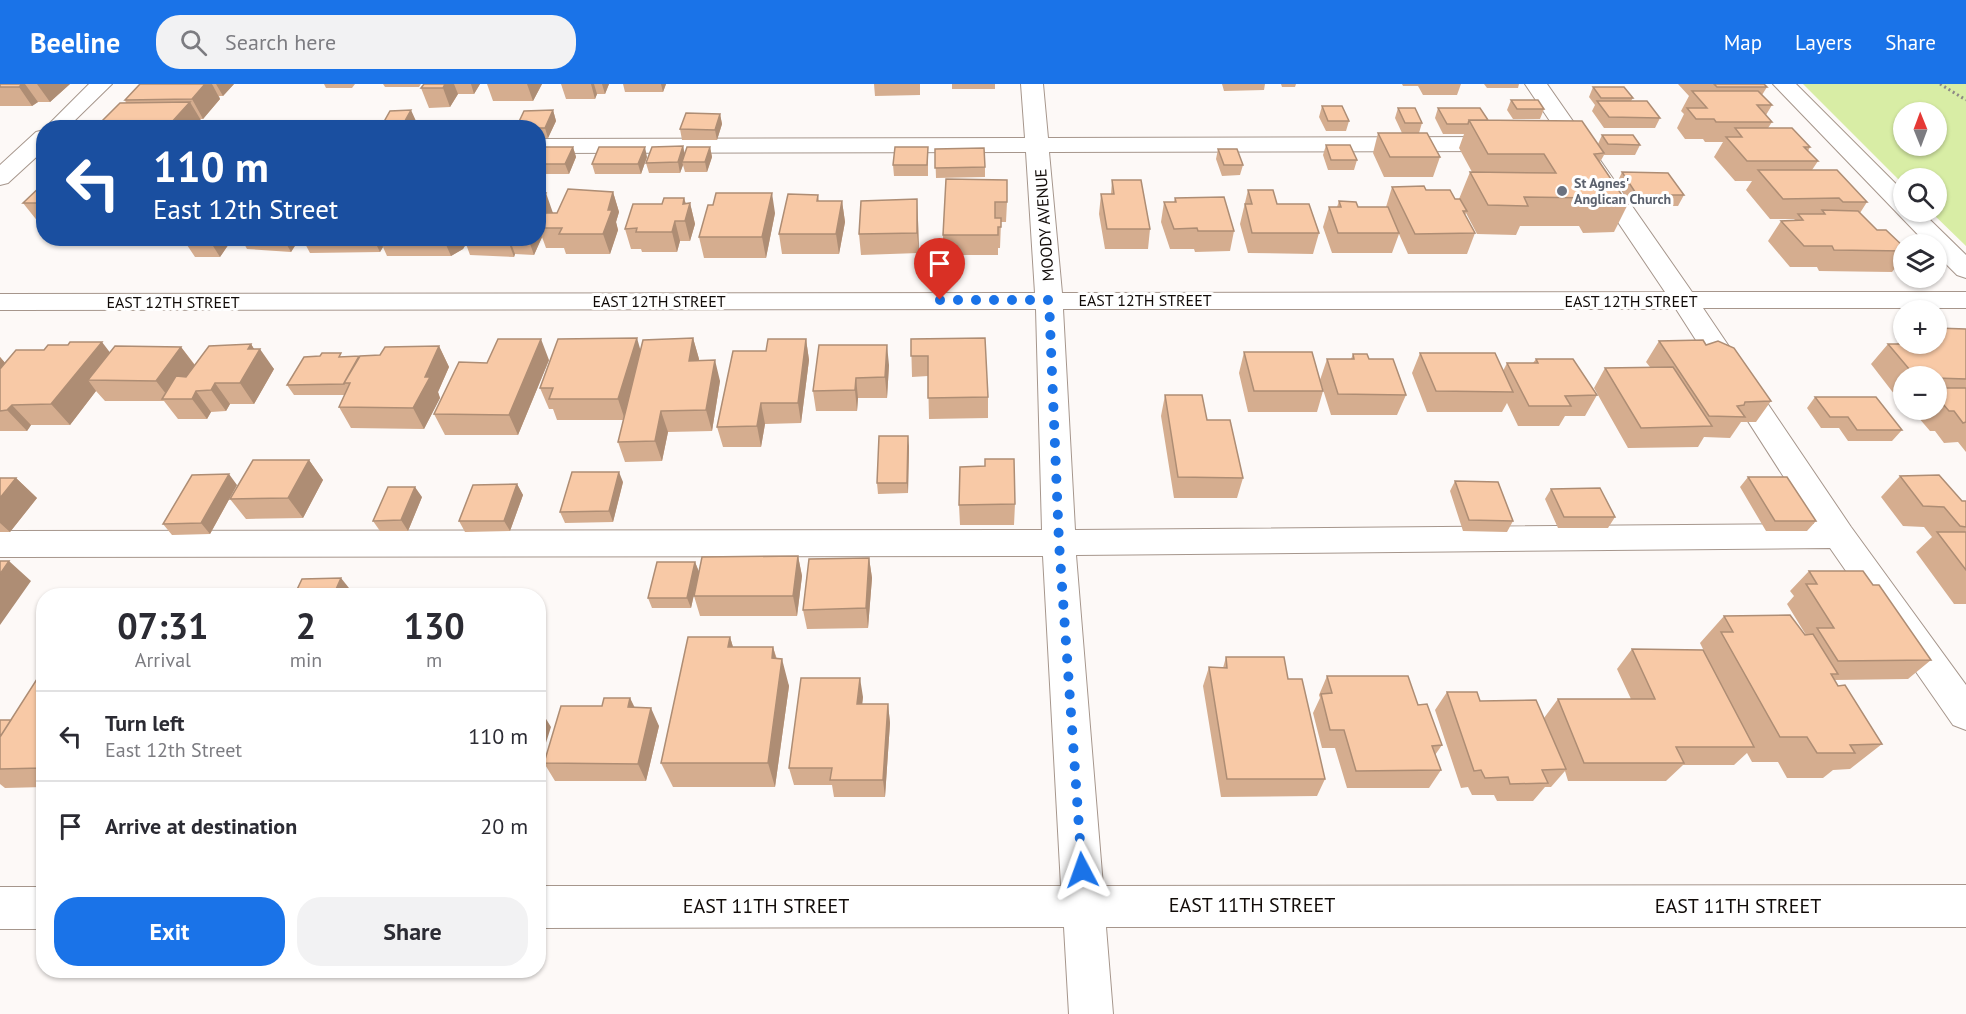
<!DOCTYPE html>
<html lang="en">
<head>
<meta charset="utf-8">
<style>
  :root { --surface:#fff; --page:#f2f2f3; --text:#2b2b33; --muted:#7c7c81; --line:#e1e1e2; --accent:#1a73e8 }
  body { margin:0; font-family:"PT Sans",sans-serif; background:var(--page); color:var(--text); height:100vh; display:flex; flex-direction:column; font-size:22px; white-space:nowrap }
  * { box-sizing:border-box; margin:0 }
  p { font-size:20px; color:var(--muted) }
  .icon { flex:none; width:33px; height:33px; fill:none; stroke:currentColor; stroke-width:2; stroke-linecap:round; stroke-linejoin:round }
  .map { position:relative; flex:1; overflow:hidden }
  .sheet { position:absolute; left:36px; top:504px; width:510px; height:390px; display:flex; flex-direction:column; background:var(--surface); border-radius:24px; box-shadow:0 2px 4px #0004 }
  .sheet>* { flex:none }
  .banner { position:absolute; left:36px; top:36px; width:510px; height:126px; border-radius:24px; box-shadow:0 2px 4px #0004; background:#1a4fa0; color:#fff; overflow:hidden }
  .needle { width:39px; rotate:359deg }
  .fabs { position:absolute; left:1893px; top:18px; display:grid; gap:12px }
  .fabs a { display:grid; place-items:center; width:54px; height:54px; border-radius:50%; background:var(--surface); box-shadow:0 2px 4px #0004; font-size:30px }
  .pin { position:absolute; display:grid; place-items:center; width:51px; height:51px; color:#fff; margin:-62px -26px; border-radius:50% 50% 50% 0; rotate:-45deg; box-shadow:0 0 6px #0007 }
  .pin .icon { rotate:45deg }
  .me { position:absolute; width:66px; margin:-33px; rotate:356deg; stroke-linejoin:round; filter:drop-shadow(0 0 4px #0008) }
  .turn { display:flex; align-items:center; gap:21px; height:126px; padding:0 18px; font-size:27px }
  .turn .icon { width:78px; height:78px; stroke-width:2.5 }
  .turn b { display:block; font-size:42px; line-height:51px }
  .eta { display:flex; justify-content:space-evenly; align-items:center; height:102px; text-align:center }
  .eta b { font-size:36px; font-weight:600; line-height:42px }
  .primary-button { display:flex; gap:12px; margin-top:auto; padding:12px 18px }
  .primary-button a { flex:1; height:69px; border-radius:24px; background:var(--accent); color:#fff; font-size:24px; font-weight:600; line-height:69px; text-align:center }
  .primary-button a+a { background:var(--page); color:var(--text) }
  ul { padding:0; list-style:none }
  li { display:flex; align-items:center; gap:18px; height:90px; padding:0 18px; border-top:2px solid var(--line) }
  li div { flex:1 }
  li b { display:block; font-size:22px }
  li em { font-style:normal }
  header { display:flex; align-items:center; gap:36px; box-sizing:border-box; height:84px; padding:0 30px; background:var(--accent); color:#fff }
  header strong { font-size:28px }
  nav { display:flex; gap:33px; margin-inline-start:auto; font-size:21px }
  .search { width:420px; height:54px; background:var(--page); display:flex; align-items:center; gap:15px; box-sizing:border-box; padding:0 21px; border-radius:24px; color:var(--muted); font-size:22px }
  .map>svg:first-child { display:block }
  .green { fill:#d8eda5; fill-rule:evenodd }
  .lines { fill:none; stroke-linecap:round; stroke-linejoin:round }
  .minor-casing { stroke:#a6968c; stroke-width:2 }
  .path { stroke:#8d8885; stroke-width:3; stroke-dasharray:2 3; stroke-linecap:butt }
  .minor { fill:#fff; fill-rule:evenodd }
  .wall { fill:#d5ad8f }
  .shaded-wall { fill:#ae8d74 }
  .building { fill:#f8c9a6; stroke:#ae8d74; stroke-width:1.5 }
  .route { stroke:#1a73e8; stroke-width:10; stroke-dasharray:0 18 }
  .worship-dot { fill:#6b7280; stroke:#fff; stroke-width:2 }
  .labels { text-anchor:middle; stroke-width:6; stroke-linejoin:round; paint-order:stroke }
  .far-worship-label { font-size:14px; font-weight:bold; fill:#5b616d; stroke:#fff; text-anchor:start }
  .street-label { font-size:16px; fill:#110b08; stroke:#fff }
  .near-street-label { font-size:20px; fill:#110b08; stroke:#fff }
</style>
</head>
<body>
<header>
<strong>Beeline</strong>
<div class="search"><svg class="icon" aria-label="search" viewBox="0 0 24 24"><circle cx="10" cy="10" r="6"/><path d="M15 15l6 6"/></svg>Search here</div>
<nav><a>Map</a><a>Layers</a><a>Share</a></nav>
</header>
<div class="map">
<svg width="1966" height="930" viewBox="0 0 1966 930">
  <rect width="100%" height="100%" fill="#fdf9f7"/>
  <path class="green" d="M1803 0H1966V162L1931 128H1936V94H1904L1903 100ZM1904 28H1936V62H1904Z"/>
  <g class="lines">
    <g class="minor-casing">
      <path id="minor" d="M89 0H112L67 44 44 45Z
        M1021 0H1043L1048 54 1506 53 1514 55 1517 60 1514 65 1506 67 1049 68 1062 209 1665 208 1525 0H1547L1692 208H1966V224H1703L1851 443 1966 601V646L1953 641 1830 464 1076 471 1103 802 1966 801V843H1106L1113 930H1069L1064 843 538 844V802H1061L1043 472 0 473V447L1042 446 1036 225 0 226V210L1035 209 1026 68 538 69V55L1025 54ZM1063 225H1676L1814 440 1075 446Z
        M1773 0H1796L1904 108V128H1922L1966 171V194L1957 191 1936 170V160H1927Z
        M44 46V66L8 99 0 101V81L36 48Z
        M0 803H44V845H0Z"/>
    </g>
    <path class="path" d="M1940 0 1966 16"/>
    <use href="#minor" class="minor"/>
  </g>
  <path class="wall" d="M0 0H70L50 18H38L32 22H0Z
    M140 0H234L223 12H219L220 15 203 35H200L202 38 197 44H99L98 41 126 19 125 16Z
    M324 0H355L352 4H326Z
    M383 0H421L419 3H385Z
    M424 0H480L474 10H458L450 23 429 24 421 4Z
    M487 0H542L533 17H493Z
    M561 0H609L605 10H597L595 15H566Z
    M623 0H666L663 8H625Z
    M874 0H920V11L875 12Z
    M952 0H995V5H952Z
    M1222 0H1265L1264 6 1224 7Z
    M1281 0H1296L1295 3H1282Z
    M1402 0H1461L1457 11H1423L1418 2H1403Z
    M1484 0H1519L1518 4H1487Z
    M1678 0H1764L1767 3 1762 11 1772 21 1766 31 1772 38 1768 44 1810 63 1808 67 1818 77 1812 86 1867 118 1860 129 1877 146 1904 163V173L1892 188 1819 187 1817 183H1790L1768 157 1781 137 1794 136 1795 135H1770L1746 106 1752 97H1735L1714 73 1723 58H1705L1703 55H1685L1677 44 1684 30 1681 27 1689 12Z
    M1593 3 1633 14 1631 17 1660 34 1655 44H1604L1592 27 1595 21 1589 13Z
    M1511 16 1544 25 1540 35H1513L1507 26Z
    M1322 22 1349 37 1346 47H1326L1319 33Z
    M1398 24 1422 39 1419 49 1440 73 1433 93H1384L1373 69 1378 49H1402L1395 34Z
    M1438 24 1488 36 1598 60 1602 51 1640 61 1635 71H1604L1600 78 1628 120 1614 148 1583 149 1579 142H1520L1516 151 1477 150 1466 129 1465 131 1475 149 1467 170H1408L1399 150 1392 169H1332L1323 143 1329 123H1337L1339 117 1358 123H1386L1392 103 1426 106 1455 115H1459L1470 88H1472L1459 64 1464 50H1443L1435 34Z
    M553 26 556 37 548 54H538V44Z
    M720 30 722 40 717 56H682L680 45Z
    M416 37 412 44H381V43Z
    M1326 61 1357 76 1354 86H1328L1323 71Z
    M683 62 685 70 710 63 712 73 707 88H685L683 81 680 89H649L646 79Z
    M538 63H573L576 73 569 90H538Z
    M928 63V92H894L893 81Z
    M935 65 985 83V93L936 94Z
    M1218 65 1243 81 1240 91 1222 92 1216 75Z
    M647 73 641 90H595L592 80Z
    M1622 88 1684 111 1678 122H1632L1617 99Z
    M946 95 1007 118 1006 138H1001L1000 164H998V171H943V151Z
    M1112 96 1150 145 1148 165H1105L1099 130 1101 110H1111Z
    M44 99V139H39L23 119Z
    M1248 106 1277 120 1319 149 1313 170 1248 169 1240 140Z
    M613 108 619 128 616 138 618 146 610 170H566L564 164H546L542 153 534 171 515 170 514 173 470 171 466 160 463 165 451 172H387L383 163 380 168 310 169 302 154H538V109L553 129H557Z
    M818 111 819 117H842L845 138 839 170H782L779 150Z
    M684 114 686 120 690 119 695 140 690 157H680L677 168H642L641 165H631L625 145 662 120Z
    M1175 114 1234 147 1230 167 1195 168 1194 165H1170L1161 138 1164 118H1174Z
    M775 129 766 174H704L699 153Z
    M918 136 919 169 861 171 859 150Z
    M97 154H160L159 156H98Z
    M176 154H233L220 173H195L187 161H181Z
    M241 154H300L291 168 247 165Z
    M1966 245V368L1958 358 1944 359 1935 347H1930L1912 326H1936V292H1904V315H1898L1871 280 1888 260H1897L1904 252V260H1923Z
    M693 254 699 275V277L720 297 712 347 668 348 662 377 625 378 618 358 624 336H557L553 325H549L540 304 641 266Z
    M806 255 809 276 801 339 765 340 761 363H723L717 343 766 267Z
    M911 255 988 313V334L929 335 928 292 912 293Z
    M1659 257 1706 261 1771 317 1756 338H1741L1730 354 1704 353 1698 363 1628 364 1594 304 1605 284 1650 283 1646 278Z
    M251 260 254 265 274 285 254 320H230L226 327 211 328 207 335H178L164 317H105L96 307 70 341H31L27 347H0V273L5 279 181 263 195 281Z
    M439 262 449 283 438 308 440 314 424 345 351 344 339 323 345 311H294L287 301 344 273 380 271Z
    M1244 268 1323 307 1317 328H1248L1239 289Z
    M1420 269 1503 287 1507 279H1533L1536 275 1597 311 1585 332H1565L1559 342H1518L1507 319 1502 328H1427L1412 289Z
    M1353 270 1369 275 1406 311 1397 331H1331L1320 296 1327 275H1351Z
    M549 276 518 351H445L434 330 487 279Z
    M889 281 887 314H858L857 327H816L813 307Z
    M1165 311 1207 336 1243 394 1237 414H1174L1161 332Z
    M1815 313 1902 346 1892 357H1848L1839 344H1821L1807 324Z
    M909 362 908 409 878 410 877 399Z
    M309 376 323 396 303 434 246 435 230 415Z
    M985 382 1015 420 1014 441H960L959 421Z
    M1900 392 1962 417H1966V520H1954L1916 468 1932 453 1924 443 1903 442 1881 413Z
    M1748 393 1816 437 1807 447H1766L1740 403Z
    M0 394H16L37 414 10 448H0Z
    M1455 397 1513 437 1507 448 1463 447 1450 407Z
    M623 398 613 438 565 439 560 428Z
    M517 400 523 411 510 447 465 448 459 437Z
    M237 401 210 450 172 451 163 440Z
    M1551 405 1615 433 1608 444H1558L1545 415Z
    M422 413 408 447H380L373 437Z
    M798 472 802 492 797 532H700L694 512Z
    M869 474 872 494 868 544 807 545 803 526Z
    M695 478 699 488 691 524H652L648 514Z
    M1809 487 1873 501 1931 576 1908 595 1834 596 1882 660 1850 685 1833 686 1823 694H1787L1778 678H1752L1747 669 1734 681H1683L1666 697H1568L1565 687 1551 703H1545L1533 717H1497L1494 711H1472L1468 703 1461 704 1435 626 1447 608 1544 634 1558 615H1631L1617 585 1632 565 1704 567 1700 559 1724 532 1806 551 1787 520 1794 512 1790 507Z
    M730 553 733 563H773L777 575 789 602 775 703H673L661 679Z
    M1226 573 1288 595 1325 695 1317 712 1221 713 1203 602 1209 583 1223 584Z
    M44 584V703L5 704 0 700V636H11Z
    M1327 592 1418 621 1442 661 1435 671 1441 686 1429 704H1347L1335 664H1322L1313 629 1320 614 1319 611Z
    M863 613 862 620H888L890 639 885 713H834L832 701H794L789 684Z
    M630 614 634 624 659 642 646 697H555L544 679 602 622Z"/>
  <path class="shaded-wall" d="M22 0H25L38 18 32 22 19 3Z
    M37 0H70L50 18Z
    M205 0H212L220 15 203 35 192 15Z
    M216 0H234L223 12Z
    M445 0H454L458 10 450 23 443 4Z
    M471 0H480L474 10Z
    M527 0H542L533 17Z
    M591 0H594L597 10 595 15Z
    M602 0H609L605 10Z
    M661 0H666L663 8Z
    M190 18 202 38 197 44H172L170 40Z
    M411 26 416 37 412 44H403L402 42Z
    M553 26 556 37 548 54 545 44Z
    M720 30 722 40 717 56 715 46Z
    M683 62 685 73 682 78 683 81 680 89 678 78Z
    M573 63 576 73 569 90 565 80Z
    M645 63 647 73 641 90 638 80Z
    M710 63 712 73 707 88 705 78Z
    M613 108 619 128 616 138 618 146 610 170 603 150 608 126Z
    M546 109 553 129 538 144V125Z
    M772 109 775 129 766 174 762 153Z
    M684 114 688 128 690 119 695 140 690 157 685 137 683 120Z
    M917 115 918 136 919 169 917 149Z
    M842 117 845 138 839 170 836 150Z
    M675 137 680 157 677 168 672 148Z
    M538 144 542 153 534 171 528 154H538Z
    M208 154H233L220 173Z
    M283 154H300L291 168Z
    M373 154H378L383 163 380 168Z
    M443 154H463L466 160 463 165 451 172Z
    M507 154H509L515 170 514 173Z
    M637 254 643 275 625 336 618 315Z
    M693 254 699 275 695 298 689 277Z
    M541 255 549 276 518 351 509 331Z
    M806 255 809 276 801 339 798 319Z
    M102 258 118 279 88 296 96 307 70 341 51 320Z
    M251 260 257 270 260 265 274 285 254 320 240 299 248 265Z
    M887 261 889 281 887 314 885 293Z
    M439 262 449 283 438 308 440 314 424 345 413 324 425 293Z
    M181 263 196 283 170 315 156 297Z
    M0 273 13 288 0 303Z
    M715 276 720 297 712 347 706 326Z
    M856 294 858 314 857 327 855 306Z
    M215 299 230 320 226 327 211 306Z
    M196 307 211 328 207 335 192 315Z
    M761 319 765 340 761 363 757 342Z
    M12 321 31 341 27 347 7 326Z
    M661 327 668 348 662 377 655 357Z
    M908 352 909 362 908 409 907 399Z
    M309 376 323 396 303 434 288 414Z
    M619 388 623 398 613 438 609 427Z
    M229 390 237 401 210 450 201 439Z
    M16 394 37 414 10 448 0 439V414Z
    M517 400 523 411 510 447 504 437Z
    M415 403 422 413 408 447 401 436Z
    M798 472 802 492 797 532 793 512Z
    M869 474 872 494 868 544 866 524Z
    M9 477 31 497 0 541V490Z
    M695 478 699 488 691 524 687 514Z
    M341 494 349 504 346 512H333Z
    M730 553 738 580 728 563Z
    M773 563 780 589 782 575 789 602 775 703 768 679 772 574Z
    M860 594 863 613 860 639 857 620Z
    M630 614 639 632 628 623Z
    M888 620 890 639 885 713 883 696Z
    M651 624 659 642 646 697 638 680Z
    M540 625 551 643 538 684V630Z"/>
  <path class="building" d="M0 0H22L19 3H0Z
    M140 0H205L192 15 125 16Z
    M424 0H445L443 4H421Z
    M1714 0H1764L1767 3H1717Z
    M1593 3H1624L1633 14H1601Z
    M1692 7H1758L1772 21H1757L1772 38H1716L1714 35H1696L1687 24H1707Z
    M1511 16H1538L1544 25H1517Z
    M1597 17H1647L1660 34 1609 33Z
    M190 18 170 40 98 41 120 19Z
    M1322 22H1342L1349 37H1328Z
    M1398 24H1415L1422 39H1405Z
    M1438 24H1480L1488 36H1469L1468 40H1447Z
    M411 26 402 42 381 43 390 27Z
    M553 26 545 44H516L524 27Z
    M686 29 720 30 715 46 680 45Z
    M1469 36 1582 37 1604 69 1594 70 1628 120H1597L1593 114 1524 113 1528 122 1488 121 1470 88 1556 89 1544 70H1488Z
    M1735 44H1792L1810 63H1804L1818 77H1747L1726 53H1742Z
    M1378 49H1427L1440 73H1390Z
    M1602 51H1633L1640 61 1608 60Z
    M1326 61H1350L1357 76H1331Z
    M683 62 678 78 646 79 652 63Z
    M538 63H573L565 80H538Z
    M599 63H645L638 80H592Z
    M687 63H710L705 78H682Z
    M895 63H928L927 81H893Z
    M984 64 985 83 935 84V65Z
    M1218 65H1237L1243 81H1224Z
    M1758 86H1837L1867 118H1843L1839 114 1783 115Z
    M1622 88 1668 89 1684 111H1637Z
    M946 95 1007 96V118H995V134H1001V143H998V151H943Z
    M1112 96H1141L1150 145H1107L1101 110H1114Z
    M44 99V119H23Z
    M1424 102 1426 106H1450L1455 115H1460L1467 127H1463L1475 149 1415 150 1392 103Z
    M568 105 613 108 608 126H612L603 150H559L562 144H538L546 129H557Z
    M1248 106H1273L1277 120H1309L1319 149H1252L1245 120H1252Z
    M538 109H546L538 125Z
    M716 109H772L762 153H699L708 121H713Z
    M788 110 818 111 817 117H842L836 150H779Z
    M1224 113 1234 147H1198L1197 144 1174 145 1164 118H1176L1175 114Z
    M664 114H684L683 120 690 119 685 137H675L672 148H636L637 144 625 145 633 120H662Z
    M917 115V149L859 150 861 117Z
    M1339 117 1356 118 1358 123H1388L1399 149H1338L1329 123H1341Z
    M1822 126 1858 127 1877 146H1886L1904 163V167L1834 166 1832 162H1804L1781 137 1803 136 1798 130H1825Z
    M1936 244 1966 245V295L1936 294V292H1915L1888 260H1936Z
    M637 254 618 315H549L553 304H540L558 255Z
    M693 254 689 277 715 276 706 326 661 327 655 357 618 358 643 256Z
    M985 254 988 313 928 314V272H911V255Z
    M498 255H541L509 331 434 330 459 278 487 279Z
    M768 255H806L798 319H761L757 342 717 343 733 267H766Z
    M1703 256 1706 261 1718 257 1734 264 1771 317 1745 318 1744 321 1737 322 1745 333 1709 332 1659 257Z
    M70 258H102L51 320 12 321 7 326 0 327V285L16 266H44L48 261H68Z
    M251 260 248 265H260L240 299H215L211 306 196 307 192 315H162L176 292 186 293 209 262Z
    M819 261H887L885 293 856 294 855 306 813 307Z
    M115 262 181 263 156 297 88 296Z
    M439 262 425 293H430L413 324 339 323 350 299H344L360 272 380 271 385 263Z
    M1244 268H1312L1323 307H1254Z
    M322 269H341L339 273 359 272 344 299V300L287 301 304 273 320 272Z
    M1420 269H1495L1513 308 1436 307Z
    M1353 270H1367L1369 275H1393L1406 311 1338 310 1327 275H1354Z
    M1536 275H1573L1597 311 1565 312 1571 322H1529L1507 279H1538Z
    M1673 283 1712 342 1641 344 1605 284Z
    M1936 304H1966V338L1963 339 1954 327H1949L1936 312Z
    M1165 311H1202L1207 336H1230L1243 394 1178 393Z
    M1815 313H1876L1902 346H1857L1848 333H1830Z
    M879 352H908L907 399H877Z
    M985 375H1014L1015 420 959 421 960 383 985 382Z
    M253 376H309L288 414 230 415Z
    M572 388H619L609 427 560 428Z
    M229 390 201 439 163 440 192 391Z
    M1939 391 1962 417H1966V443L1960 442 1944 423 1923 422 1900 392Z
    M1748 393H1787L1816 437H1775Z
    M0 394H16L0 414Z
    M1455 397 1498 398 1513 437 1469 436Z
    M517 400 504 437H459L473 401Z
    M388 403H415L401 436 373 437Z
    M1600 404 1615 433H1564L1551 405Z
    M1937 448H1966V486Z
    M798 472 793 512H694L702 473Z
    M869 474 866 524 803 526 809 475Z
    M0 477H9L0 490Z
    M657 478H695L687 514H648Z
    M1809 487H1863L1873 501H1879L1931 576 1838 577 1817 544H1834L1806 500H1817Z
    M341 494 333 512H294L302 495Z
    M1790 531 1805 551 1813 550 1838 590H1831L1838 602 1845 601 1882 660 1850 661 1855 669H1817L1807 653H1780L1721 548H1733L1724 532Z
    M688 553H730L728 563H773L772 574 782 575 768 679H661Z
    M1632 565 1703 566 1754 663H1676L1684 679H1584L1558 615H1655Z
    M1226 573H1284L1288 595H1302L1325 695H1227L1209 583 1227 584Z
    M44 584V680L41 684 0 685V653Z
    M1327 592H1408L1418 621 1427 620 1442 661 1432 662 1441 686 1356 687 1344 646H1330L1321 610 1332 609Z
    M801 594H860L857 620H888L883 696H830L832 684H789Z
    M1447 608H1477L1480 617 1536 616 1566 685 1542 686 1548 699 1510 700 1508 693 1485 694 1481 686 1474 687Z
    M604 614H630L628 623 651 624 638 680 544 679 561 622H602Z
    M0 636H11L0 653Z"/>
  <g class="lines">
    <path class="route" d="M940 216H1049L1059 459 1082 786"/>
  </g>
  <circle class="worship-dot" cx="1562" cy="107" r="6"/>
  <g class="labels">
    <g class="far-worship-label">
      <text x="1574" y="104">St Agnes'<tspan x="1574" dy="16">Anglican Church</tspan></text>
    </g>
    <g class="street-label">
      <text transform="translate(1044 141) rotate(-94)" y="6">MOODY AVENUE</text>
      <text x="1145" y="222">EAST 12TH STREET</text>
      <text x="659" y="223">EAST 12TH STREET</text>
      <text x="1631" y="223">EAST 12TH STREET</text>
      <text x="173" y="224">EAST 12TH STREET</text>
    </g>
    <g class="near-street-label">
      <text x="1252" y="828">EAST 11TH STREET</text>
      <text x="766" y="829">EAST 11TH STREET</text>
      <text x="1738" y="829">EAST 11TH STREET</text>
    </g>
  </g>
</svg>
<div class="fabs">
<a><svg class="needle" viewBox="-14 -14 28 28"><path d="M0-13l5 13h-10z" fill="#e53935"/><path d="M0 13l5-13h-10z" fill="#7c7c81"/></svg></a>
<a><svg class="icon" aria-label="search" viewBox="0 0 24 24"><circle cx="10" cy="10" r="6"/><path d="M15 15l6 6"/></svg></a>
<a><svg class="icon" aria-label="layers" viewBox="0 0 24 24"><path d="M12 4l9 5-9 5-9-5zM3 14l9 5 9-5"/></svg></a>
<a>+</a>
<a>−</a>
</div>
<div class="pin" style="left:940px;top:216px;background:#d93025"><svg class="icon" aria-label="arrive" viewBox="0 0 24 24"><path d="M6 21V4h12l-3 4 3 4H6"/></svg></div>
<svg class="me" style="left:1082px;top:786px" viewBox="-20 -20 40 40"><path d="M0-17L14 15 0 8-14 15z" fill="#1a73e8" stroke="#fff" stroke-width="4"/></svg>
<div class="banner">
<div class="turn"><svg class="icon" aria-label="left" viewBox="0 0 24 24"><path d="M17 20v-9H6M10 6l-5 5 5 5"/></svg><div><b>110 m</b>East 12th Street</div></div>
</div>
<section class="sheet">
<div class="eta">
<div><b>07:31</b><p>Arrival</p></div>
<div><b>2</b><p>min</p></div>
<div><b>130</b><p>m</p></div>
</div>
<ul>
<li><svg class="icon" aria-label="left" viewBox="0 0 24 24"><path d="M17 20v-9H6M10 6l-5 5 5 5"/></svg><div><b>Turn left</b><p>East 12th Street</p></div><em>110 m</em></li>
<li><svg class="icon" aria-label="arrive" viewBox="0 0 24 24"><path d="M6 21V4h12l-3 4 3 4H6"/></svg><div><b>Arrive at destination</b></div><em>20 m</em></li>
</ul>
<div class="primary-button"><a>Exit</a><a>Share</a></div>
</section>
</div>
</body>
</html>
